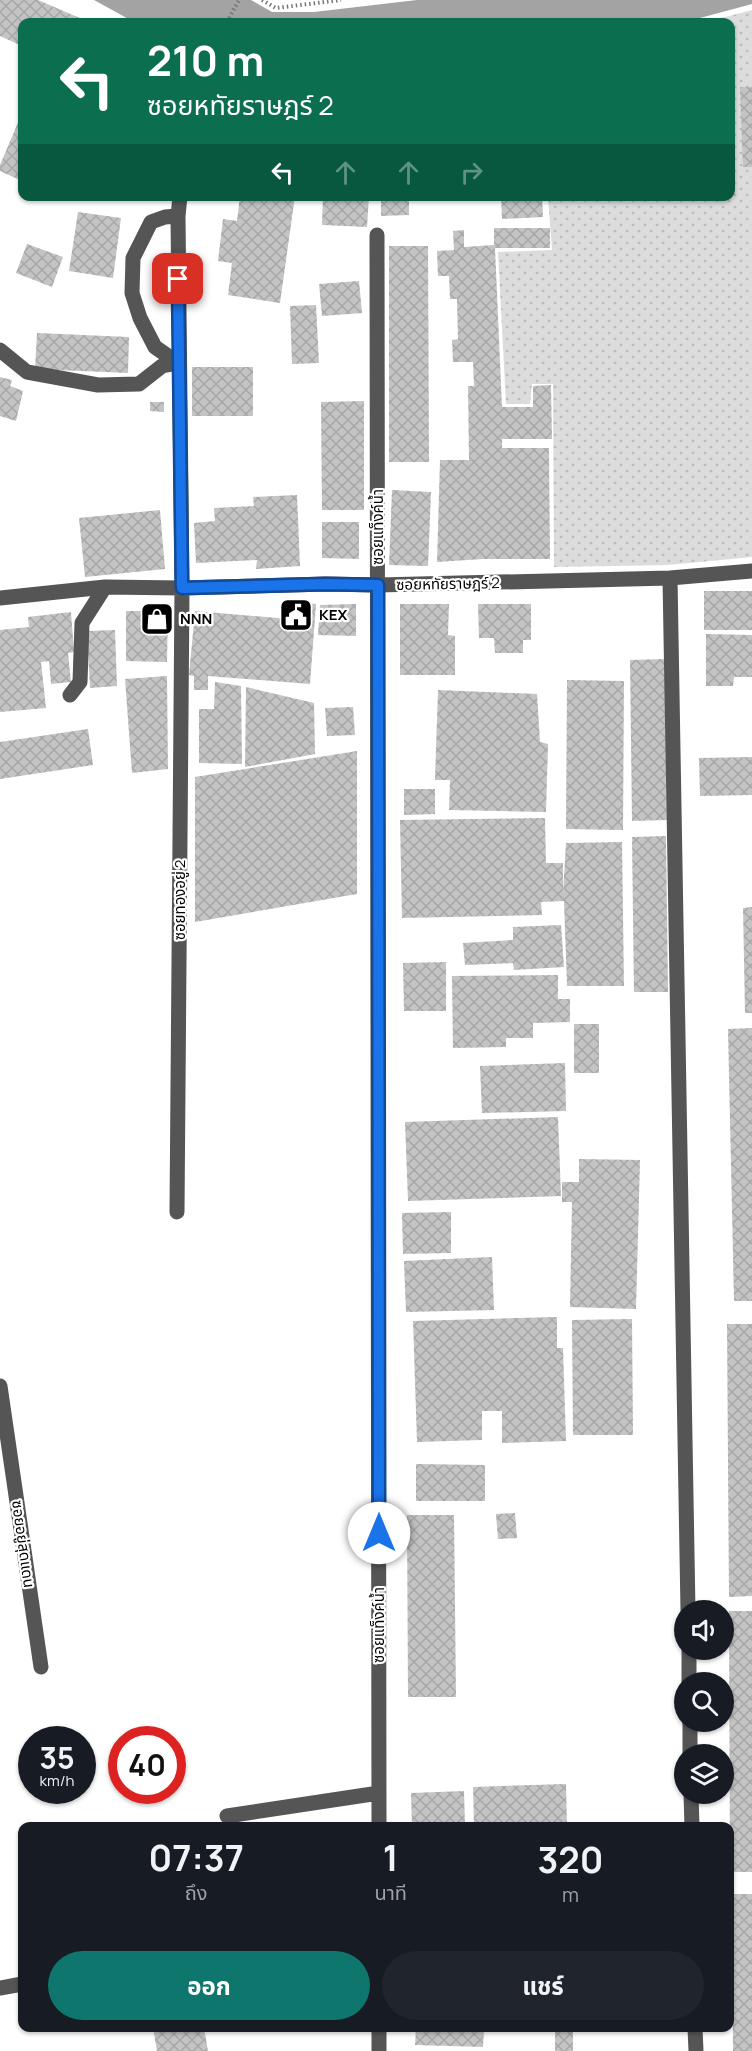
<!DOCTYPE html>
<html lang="th">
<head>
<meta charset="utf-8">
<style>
  :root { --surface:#171b24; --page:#20242c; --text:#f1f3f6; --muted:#9ea1a6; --accent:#0f766e }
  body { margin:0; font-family:Manrope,"Noto Sans Thai",sans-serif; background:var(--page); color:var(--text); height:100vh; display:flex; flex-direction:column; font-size:22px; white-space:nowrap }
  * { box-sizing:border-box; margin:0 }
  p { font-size:20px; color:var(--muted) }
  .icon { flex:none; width:33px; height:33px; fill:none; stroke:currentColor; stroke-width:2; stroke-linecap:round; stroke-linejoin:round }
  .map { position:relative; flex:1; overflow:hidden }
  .sheet { position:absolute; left:18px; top:1822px; width:716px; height:210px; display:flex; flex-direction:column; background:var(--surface); border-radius:12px; box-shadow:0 2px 4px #0004 }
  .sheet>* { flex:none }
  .banner { position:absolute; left:18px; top:18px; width:717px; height:183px; border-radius:12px; box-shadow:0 2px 4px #0004; background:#0b6e4f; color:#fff; overflow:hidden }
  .tools { position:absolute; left:674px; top:1600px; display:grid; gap:12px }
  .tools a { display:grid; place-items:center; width:60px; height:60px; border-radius:50%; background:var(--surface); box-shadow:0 2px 4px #0004; font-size:30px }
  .speed { position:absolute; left:18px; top:1726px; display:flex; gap:12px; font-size:30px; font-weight:700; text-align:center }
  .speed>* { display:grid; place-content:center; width:78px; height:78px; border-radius:50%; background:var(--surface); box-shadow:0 2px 4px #0004; line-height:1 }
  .speed small { font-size:15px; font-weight:400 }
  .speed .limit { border:9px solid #d22; background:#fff; color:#111 }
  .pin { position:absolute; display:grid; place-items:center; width:51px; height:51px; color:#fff; margin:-26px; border-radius:12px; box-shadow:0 3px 9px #0006 }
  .me { position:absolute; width:66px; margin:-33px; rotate:0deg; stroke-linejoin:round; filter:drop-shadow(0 0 4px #0008) }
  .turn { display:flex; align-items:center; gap:21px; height:126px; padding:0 30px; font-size:27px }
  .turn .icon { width:78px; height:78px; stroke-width:2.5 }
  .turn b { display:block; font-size:42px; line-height:51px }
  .lanes { display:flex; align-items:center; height:57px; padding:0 30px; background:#0003; justify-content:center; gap:30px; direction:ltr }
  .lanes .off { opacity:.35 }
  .eta { display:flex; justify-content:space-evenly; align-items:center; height:102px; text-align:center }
  .eta b { font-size:36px; font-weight:700; line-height:42px }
  .cta { display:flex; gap:12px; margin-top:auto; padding:12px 30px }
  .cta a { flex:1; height:69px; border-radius:36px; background:var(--accent); color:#fff; font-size:24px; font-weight:700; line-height:69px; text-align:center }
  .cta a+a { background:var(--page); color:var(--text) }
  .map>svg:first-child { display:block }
  .grass { fill:url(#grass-dots) }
  .water { fill:#a3a3a3 }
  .building { fill:url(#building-cross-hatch) }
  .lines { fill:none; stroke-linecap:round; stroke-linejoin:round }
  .path { stroke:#777; stroke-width:4; stroke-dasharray:1.5 3; stroke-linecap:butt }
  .minor { stroke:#555; stroke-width:15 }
  .route-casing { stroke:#114b97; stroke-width:15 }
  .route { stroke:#1a73e8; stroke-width:10 }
  .labels { text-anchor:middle; stroke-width:4.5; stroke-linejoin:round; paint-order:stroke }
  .street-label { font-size:15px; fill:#000; stroke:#fff }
  .poi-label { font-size:15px; font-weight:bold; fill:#000; stroke:#fff; text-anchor:start }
</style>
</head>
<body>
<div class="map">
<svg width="752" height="2051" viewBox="0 0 752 2051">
  <defs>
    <pattern id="grass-dots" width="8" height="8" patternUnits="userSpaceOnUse" patternTransform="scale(1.5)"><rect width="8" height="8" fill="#dcdcdc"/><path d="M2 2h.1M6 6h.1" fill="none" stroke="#bbb" stroke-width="1.8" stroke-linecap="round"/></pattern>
    <pattern id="building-cross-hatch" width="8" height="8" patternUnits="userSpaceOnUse" patternTransform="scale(1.5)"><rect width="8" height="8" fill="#c4c4c4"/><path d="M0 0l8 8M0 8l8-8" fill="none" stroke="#a7a7a7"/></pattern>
  </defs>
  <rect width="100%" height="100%" fill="#fff"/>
  <path class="grass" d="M752 10V557L668 565 554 567 553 384H532L530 404H506L498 252 552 250 548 197 730 196V22H706Z"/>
  <path class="water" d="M94 0H251L272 12H314L417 0H752V4L685 22H134Z"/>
  <path class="building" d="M0 0H38L89 22H22V46L0 36Z
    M740 87H752V167H743Z
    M22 113V181L0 171V165Z
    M240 196H295L280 303 228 295 232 263 218 261 223 219 237 221Z
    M323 196H369L367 227 322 225Z
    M381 196H409V215L381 216Z
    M501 196H542L543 217 502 219Z
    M78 212 121 218 113 278 69 271Z
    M494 228H550V248H495L502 407H533V386L551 385 552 439H502V448H549L550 559H483L437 562 440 460H469L468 386H474L473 362H453L452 340 458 339 457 299H450L449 276H438L437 251 454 250 453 231 464 230V247L494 245Z
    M27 244 63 257 52 287 16 273Z
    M389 246H428L429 462H389Z
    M359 281 362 313 322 316 319 284Z
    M316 305 319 363 292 364 290 306Z
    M37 333 129 337 128 373 35 369Z
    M192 367H253V416H192Z
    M0 377 12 380 10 386 23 391 16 421 0 416Z
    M364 401V510H322L321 402Z
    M150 402H164V412L150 411Z
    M392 490 431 492 428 566 389 565Z
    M297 495 300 566 256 569 257 560 196 563 194 523 215 521 214 508 254 506 253 497Z
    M160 510 165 569 85 577 79 518Z
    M322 522H359V559L322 558Z
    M704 591H752V630H704Z
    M291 602 316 604 310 684 208 676V690H194V676L189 675 195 611 290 619Z
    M356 604V636L318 635 320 605Z
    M400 604H449L448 635 455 636V675H400Z
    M478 604H531V640H523V653H495L494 638H479Z
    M126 611H168L167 662 126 661Z
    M71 612 74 652 68 653 71 682 51 684 49 661 41 662 46 708 0 712V630L29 627 28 617Z
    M115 630 117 686 90 688 87 631Z
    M706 634 752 635V677H734L733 686H706Z
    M665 659 667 820 632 821 630 660Z
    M167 676 168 769 132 773 125 679Z
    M567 680 624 681 623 830 566 829Z
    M215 682 241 686 242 764 199 763V709H214Z
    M246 687 314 703 315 754 245 767Z
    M438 690 537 694 540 742 548 744 546 812 449 810 450 780H435Z
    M353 707 355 735 327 736 325 708Z
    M88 729 93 765 0 779V742Z
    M357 751V894L195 922V777Z
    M752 757V795L700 796 699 758Z
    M404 789H435V814L404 815Z
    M545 818 546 863H563V893L566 843 622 842 624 986H567L564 901 541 902 542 915 402 918 400 820Z
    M666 836 668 992H634L632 837Z
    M752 907V1013H745L743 908Z
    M561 925 564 967 514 970 513 963 465 965 463 943 513 940V927Z
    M446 962V1011H404L403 963Z
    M558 975V999H570V1022L533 1023V1038H506V1047L453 1048 452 976Z
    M574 1024H599V1073H574Z
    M752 1028V1301H734L728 1029Z
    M565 1063 566 1111 482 1113 480 1066Z
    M558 1117 561 1196 408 1201 405 1122Z
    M579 1159 640 1160 636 1309 570 1307 572 1202H562V1182H579Z
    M451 1212V1253L403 1254 402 1213Z
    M492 1257 494 1310 406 1312 404 1261Z
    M557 1317V1348H563L566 1441 502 1443V1411H482V1440L417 1442 413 1321Z
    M632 1319 633 1435H573L572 1320Z
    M727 1324H752V1596L729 1597Z
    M416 1464 485 1465V1501H416Z
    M515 1513 517 1538 498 1539 496 1514Z
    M407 1515H454L456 1697H408Z
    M729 1611H752V1872H730Z
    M566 1784 567 1827H474L473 1787Z
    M464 1791 465 1827H412L411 1793Z
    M732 1894H752V2051H733Z
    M153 2028H204L208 2051H157Z
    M416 2028H502V2030H484L483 2047 415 2045Z
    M555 2028H573V2051H555Z"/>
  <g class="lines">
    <path class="path" d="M262 0 276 8 341 0
      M227 22 239 0"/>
    <path class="minor" d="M178 216 165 217 151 222 133 258 132 293 140 318 155 347 178 363
      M377 235 379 1827
      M0 350 27 372 98 385 139 384 162 366 178 363
      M670 578 688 1611
      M0 598 105 587 182 588 326 584 378 585 670 578 752 571
      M70 695 80 682 82 623 105 587
      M177 1212 182 588 178 216 180 196
      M0 1386 41 1667
      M689 1650V1683
      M690 1722V1755
      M691 1794 692 1827
      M227 1816 379 1793
      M0 1988 22 1984
      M695 2028 696 2051
      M379 2051V2028"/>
  </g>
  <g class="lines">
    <g class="route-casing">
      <path id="route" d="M178 279 182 588 326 584 378 585 379 1533"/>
    </g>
    <use href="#route" class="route"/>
  </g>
  <defs>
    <g id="civic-square" transform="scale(1.725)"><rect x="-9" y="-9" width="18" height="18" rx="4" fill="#000" stroke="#fff"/><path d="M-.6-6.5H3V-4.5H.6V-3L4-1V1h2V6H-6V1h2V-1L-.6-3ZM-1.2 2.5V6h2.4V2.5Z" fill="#fff"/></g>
    <g id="shop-square" transform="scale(1.725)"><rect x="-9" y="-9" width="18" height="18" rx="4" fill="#000" stroke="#fff"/><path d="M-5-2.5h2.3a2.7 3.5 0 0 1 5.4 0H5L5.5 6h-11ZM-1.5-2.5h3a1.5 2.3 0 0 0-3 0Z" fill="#fff"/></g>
  </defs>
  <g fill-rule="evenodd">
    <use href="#civic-square" x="296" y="615"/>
    <use href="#shop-square" x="157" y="619"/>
  </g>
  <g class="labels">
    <g class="street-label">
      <text transform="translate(378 527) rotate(-90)" y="5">ซอยแท็งค์น้ำ</text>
      <text transform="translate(448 584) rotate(-1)" y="5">ซอยหทัยราษฎร์ 2</text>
      <text transform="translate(180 900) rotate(-90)" y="5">ซอยทองอยู่ 2</text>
      <text transform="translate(23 1544) rotate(82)" y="5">ซอยอยู่สุดแดน</text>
      <text transform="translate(379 1625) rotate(-90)" y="5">ซอยแท็งค์น้ำ</text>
    </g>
    <g class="poi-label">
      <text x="319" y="620">KEX</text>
      <text x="180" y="624">NNN</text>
    </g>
  </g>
</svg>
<div class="tools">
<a><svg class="icon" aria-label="sound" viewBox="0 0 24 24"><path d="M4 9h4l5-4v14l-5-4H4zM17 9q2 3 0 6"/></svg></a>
<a><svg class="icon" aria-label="search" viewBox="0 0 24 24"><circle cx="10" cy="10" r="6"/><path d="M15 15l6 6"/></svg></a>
<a><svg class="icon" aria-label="layers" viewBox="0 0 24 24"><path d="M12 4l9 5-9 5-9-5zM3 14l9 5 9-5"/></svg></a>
</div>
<div class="speed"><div>35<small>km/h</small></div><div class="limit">40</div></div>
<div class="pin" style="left:178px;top:279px;background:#d93025"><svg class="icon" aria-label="arrive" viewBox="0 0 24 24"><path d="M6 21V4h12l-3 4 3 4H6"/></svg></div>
<svg class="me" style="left:379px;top:1533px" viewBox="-20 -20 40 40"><circle r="19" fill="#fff"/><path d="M0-13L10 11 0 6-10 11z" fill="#1a73e8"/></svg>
<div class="banner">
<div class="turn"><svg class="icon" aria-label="left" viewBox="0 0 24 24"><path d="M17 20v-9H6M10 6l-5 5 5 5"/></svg><div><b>210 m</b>ซอยหทัยราษฎร์ 2</div></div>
<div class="lanes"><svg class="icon" aria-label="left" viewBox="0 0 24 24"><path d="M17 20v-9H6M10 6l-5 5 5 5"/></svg><svg class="icon off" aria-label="ahead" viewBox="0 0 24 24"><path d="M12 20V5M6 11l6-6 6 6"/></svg><svg class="icon off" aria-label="ahead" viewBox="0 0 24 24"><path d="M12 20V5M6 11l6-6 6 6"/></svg><svg class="icon off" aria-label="right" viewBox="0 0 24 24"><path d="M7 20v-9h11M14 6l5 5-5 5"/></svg></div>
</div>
<section class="sheet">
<div class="eta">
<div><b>07:37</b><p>ถึง</p></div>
<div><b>1</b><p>นาที</p></div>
<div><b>320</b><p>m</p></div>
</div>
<div class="cta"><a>ออก</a><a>แชร์</a></div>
</section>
</div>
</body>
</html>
